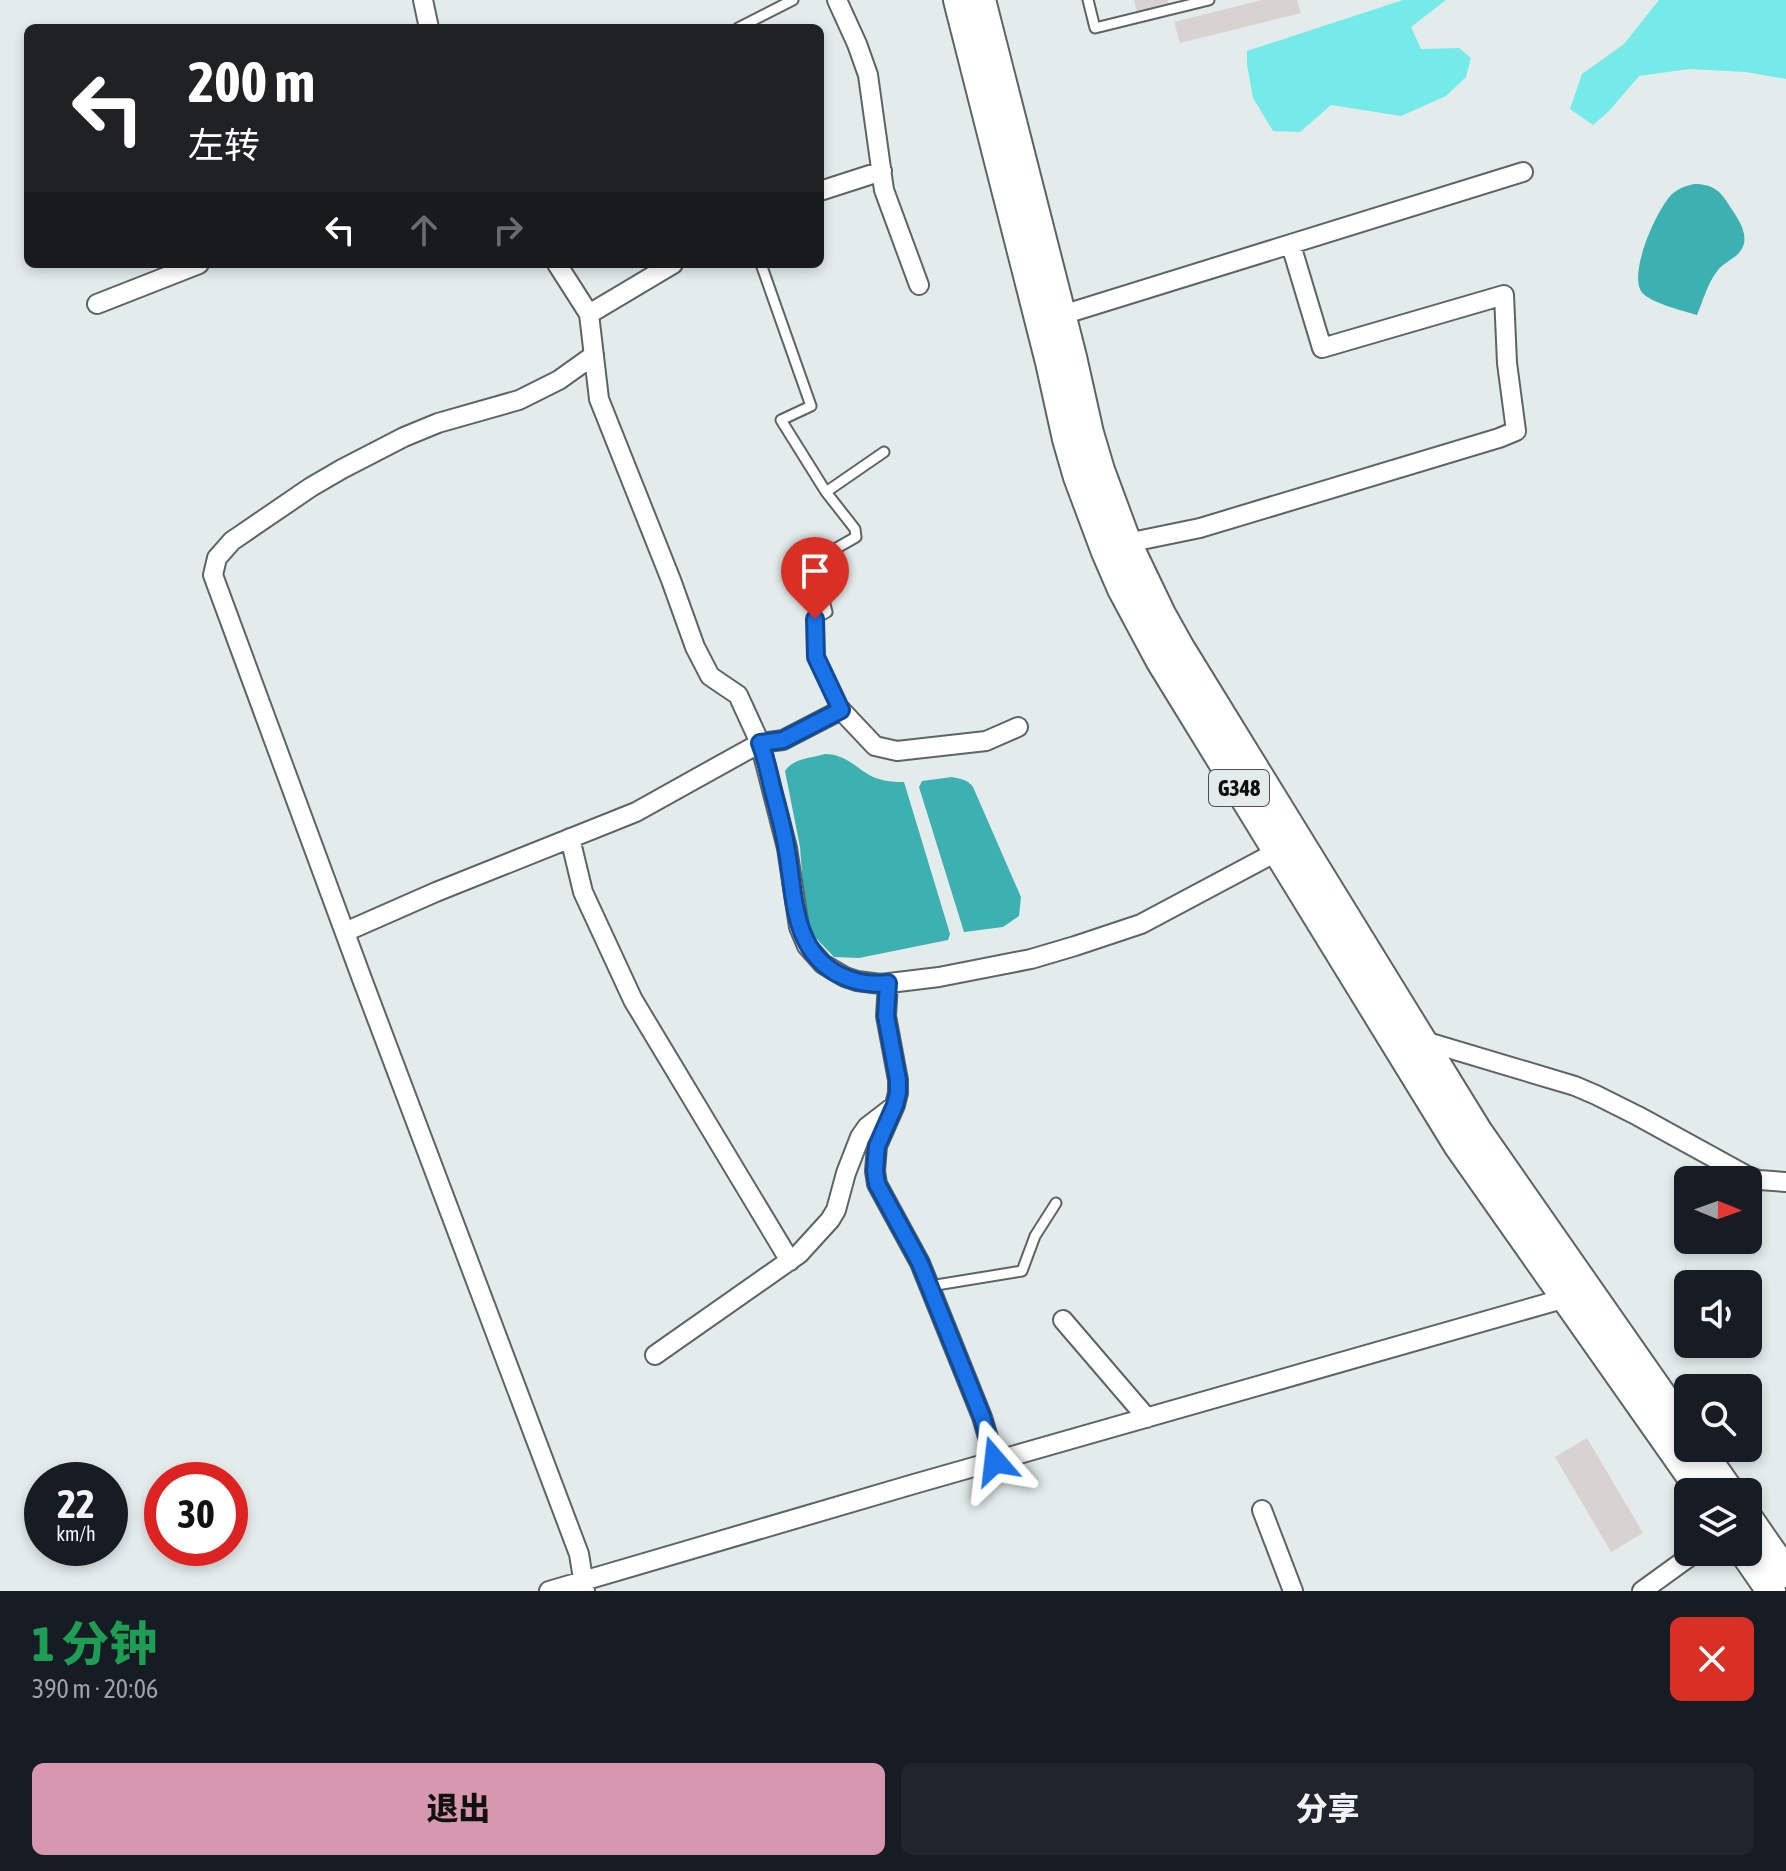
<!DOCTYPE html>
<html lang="zh">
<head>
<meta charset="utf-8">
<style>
  :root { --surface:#171b24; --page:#20242c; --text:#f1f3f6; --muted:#9ea1a6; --accent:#d798af }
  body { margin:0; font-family:"Asap Condensed","Noto Sans SC",sans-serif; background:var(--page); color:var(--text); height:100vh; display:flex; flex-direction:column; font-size:30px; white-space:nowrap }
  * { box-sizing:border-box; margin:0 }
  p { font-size:26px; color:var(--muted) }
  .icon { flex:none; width:44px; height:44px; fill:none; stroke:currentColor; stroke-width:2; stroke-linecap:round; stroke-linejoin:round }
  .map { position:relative; height:1591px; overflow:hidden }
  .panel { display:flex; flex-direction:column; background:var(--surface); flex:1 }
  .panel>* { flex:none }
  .banner { position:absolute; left:24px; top:24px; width:800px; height:244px; border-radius:12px; box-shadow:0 4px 12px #0003; background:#202124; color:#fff; overflow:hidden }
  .needle { width:52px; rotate:91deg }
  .controls { position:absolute; left:1674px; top:1166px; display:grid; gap:16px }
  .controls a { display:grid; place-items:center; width:88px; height:88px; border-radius:12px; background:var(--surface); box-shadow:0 4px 12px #0003; font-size:40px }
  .speed { position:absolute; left:24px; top:1462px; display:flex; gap:16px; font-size:40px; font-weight:700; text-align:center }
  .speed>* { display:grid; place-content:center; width:104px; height:104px; border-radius:50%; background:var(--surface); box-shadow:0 4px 12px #0003; line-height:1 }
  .speed small { font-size:20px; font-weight:400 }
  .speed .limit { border:12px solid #d22; background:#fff; color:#111 }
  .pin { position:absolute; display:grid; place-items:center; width:68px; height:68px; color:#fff; margin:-82px -34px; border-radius:50% 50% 50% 0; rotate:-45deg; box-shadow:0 0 8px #0007 }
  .pin .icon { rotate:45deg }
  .me { position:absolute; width:88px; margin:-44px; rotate:343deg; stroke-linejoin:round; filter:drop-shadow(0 0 6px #0008) }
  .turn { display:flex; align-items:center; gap:28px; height:168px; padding:0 32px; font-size:36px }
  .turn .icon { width:104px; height:104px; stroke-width:2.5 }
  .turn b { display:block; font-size:56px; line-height:68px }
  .lanes { display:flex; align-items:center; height:76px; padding:0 32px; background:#0003; justify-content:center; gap:40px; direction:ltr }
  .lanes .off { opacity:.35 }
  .round { display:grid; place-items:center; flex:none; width:84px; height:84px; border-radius:12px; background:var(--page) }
  .summary { display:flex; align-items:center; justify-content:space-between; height:136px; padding:0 32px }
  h1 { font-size:48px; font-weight:800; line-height:60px; color:#1e9e55 }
  .primary-button { display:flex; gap:16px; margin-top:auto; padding:16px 32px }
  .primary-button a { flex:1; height:92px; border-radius:12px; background:var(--accent); color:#111; font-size:32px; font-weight:800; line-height:92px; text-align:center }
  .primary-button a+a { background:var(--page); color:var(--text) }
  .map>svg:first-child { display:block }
  .green { fill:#74eae9 }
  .water { fill:#3db1b1 }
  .building { fill:#d9d2d3 }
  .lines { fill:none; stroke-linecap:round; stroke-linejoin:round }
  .service-casing { stroke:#5d6463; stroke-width:13 }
  .minor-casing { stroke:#5d6463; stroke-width:22 }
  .trunk-casing { stroke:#5d6463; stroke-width:32 }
  .service { stroke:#fff; stroke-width:9 }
  .minor { stroke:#fff; stroke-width:18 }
  .trunk { stroke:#fff; stroke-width:28 }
  .route-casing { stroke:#114b97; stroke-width:20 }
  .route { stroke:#1a73e8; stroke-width:14 }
  .labels { text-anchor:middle; stroke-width:6; stroke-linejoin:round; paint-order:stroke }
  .shield { fill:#e3ebeb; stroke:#4c5150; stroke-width:2 }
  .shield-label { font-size:22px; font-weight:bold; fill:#0c0f0e }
</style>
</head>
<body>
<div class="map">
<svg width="1786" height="1591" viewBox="0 0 1786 1591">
  <rect width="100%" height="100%" fill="#e3ebeb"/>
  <path class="green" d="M1403 0H1446L1411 27 1421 49 1459 48 1471 58 1466 77 1446 96 1401 116 1331 105 1300 132 1273 131 1253 98 1247 65V51Z
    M1659 0H1786V79L1746 72 1689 69 1639 76 1609 111 1593 125 1570 109 1582 74 1624 44Z"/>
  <path class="water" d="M1694 184C1712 184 1720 190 1729 205 1738 219 1754 239 1737 255 1731 260 1723 264 1718 270 1708 282 1703 301 1697 315 1684 311 1647 302 1641 291 1629 271 1657 209 1672 194 1679 188 1686 186 1694 184Z
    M825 754C843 754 852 764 866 773 878 781 890 782 904 782L950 934 948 940 859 958 834 957 814 936 809 924 804 899 800 847 785 771C793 758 812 758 825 754Z
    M952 777C960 779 967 779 973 787L1021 897 1019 916 1003 927 964 932 919 787 922 781Z"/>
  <path class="building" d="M1134 0H1168L1169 4 1137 12Z
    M1262 0H1297L1301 13 1180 43 1174 22Z
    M1587 1438 1643 1533 1611 1552 1555 1457Z"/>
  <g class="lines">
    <g class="service-casing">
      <path id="service" d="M1088 0 1095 28 1209 0
        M738 28 793 0
        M761 264 811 406 781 420 826 492 855 529 856 537 814 561 827 612 815 619 816 657 841 710
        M826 492 884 452
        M930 1286 1022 1271 1035 1236 1056 1203"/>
    </g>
    <g class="minor-casing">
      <path id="minor" d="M423 0 429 28
        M837 0 857 44 868 75 884 190 919 285
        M820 191 882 171
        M557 264 589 314 599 399 671 580 695 647 710 676 738 695 760 743 787 848 799 927 807 946 823 964 845 977 857 981 881 984 939 977 1031 959 1075 946 1141 924 1278 851
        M97 304 199 264
        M589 314 673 264
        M1062 315 1523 172
        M1127 543 1200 528 1499 438 1516 431 1507 363 1504 295 1322 348 1291 245
        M570 838 583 892 633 1000 790 1261
        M345 932 436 892 636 812 760 743 783 740 841 710 875 746 897 751 986 741 1018 727
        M888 983 886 1016 898 1080V1093L895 1105 877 1146 875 1171 877 1184 920 1263 982 1417 995 1461
        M1421 1040 1575 1086 1596 1095 1638 1116 1749 1177 1759 1180 1786 1182
        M1063 1320 1147 1418
        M655 1355 799 1254 830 1220 836 1210 846 1173 860 1137 867 1127 893 1107
        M1262 1510 1293 1591
        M549 1591 914 1484 1566 1298
        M585 1591 579 1554 362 979 213 575 217 558 232 541 311 487 342 469 404 437 438 423 519 400 559 380 594 355
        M1642 1591 1696 1552"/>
    </g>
    <g class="trunk-casing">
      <path id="trunk" d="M958 0 1050 362 1067 439 1078 477 1106 552 1122 589 1160 660 1458 1145 1702 1492
        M981 0 1072 357 1089 433 1100 470 1127 543 1161 614 1180 648 1478 1132 1688 1433
        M1699 1448 1730 1492
        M1748 1518 1786 1573
        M1744 1552 1771 1591"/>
    </g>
    <use href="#service" class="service"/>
    <use href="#minor" class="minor"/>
    <use href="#trunk" class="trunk"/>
  </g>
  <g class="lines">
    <g class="route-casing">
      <path id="route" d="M815 619 816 657 841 710 783 740 760 743C766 758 769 775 773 791 778 810 784 831 787 851 795 896 792 951 840 975 854 982 871 985 888 983L886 1016 898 1080V1093L895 1105 877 1146 875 1171 877 1184 920 1263 982 1417 995 1461"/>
    </g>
    <use href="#route" class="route"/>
  </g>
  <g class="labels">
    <rect class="shield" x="1209" y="770" width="60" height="36" rx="6"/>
    <g class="shield-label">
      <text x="1239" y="796">G348</text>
    </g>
  </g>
</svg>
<div class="controls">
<a><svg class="needle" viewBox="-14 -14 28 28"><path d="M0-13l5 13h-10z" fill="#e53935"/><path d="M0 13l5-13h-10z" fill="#9ea1a6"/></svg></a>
<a><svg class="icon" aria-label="sound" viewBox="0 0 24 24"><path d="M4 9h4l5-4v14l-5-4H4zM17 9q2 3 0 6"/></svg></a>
<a><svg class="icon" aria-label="search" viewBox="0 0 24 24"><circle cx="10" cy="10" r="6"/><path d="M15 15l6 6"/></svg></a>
<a><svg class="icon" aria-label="layers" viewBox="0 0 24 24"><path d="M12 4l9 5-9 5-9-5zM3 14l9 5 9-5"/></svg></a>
</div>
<div class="speed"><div>22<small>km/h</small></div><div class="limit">30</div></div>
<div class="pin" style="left:815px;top:619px;background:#d93025"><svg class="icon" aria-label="arrive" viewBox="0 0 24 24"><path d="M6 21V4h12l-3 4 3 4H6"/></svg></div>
<svg class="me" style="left:995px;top:1461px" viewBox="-20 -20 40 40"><path d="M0-17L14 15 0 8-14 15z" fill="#1a73e8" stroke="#fff" stroke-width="4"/></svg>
<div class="banner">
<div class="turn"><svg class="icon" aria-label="left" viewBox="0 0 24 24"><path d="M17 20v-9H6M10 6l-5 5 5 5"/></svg><div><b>200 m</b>左转</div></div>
<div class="lanes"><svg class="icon" aria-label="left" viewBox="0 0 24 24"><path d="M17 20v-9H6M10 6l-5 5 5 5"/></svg><svg class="icon off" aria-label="ahead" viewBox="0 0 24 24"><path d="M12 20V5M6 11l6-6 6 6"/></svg><svg class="icon off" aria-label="right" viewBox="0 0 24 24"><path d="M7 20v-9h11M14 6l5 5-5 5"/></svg></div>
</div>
</div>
<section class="panel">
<div class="summary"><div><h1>1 分钟</h1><p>390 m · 20:06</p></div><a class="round" style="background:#d93025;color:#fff"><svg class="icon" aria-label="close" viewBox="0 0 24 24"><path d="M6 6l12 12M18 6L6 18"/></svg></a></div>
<div class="primary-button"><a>退出</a><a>分享</a></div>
</section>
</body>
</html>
